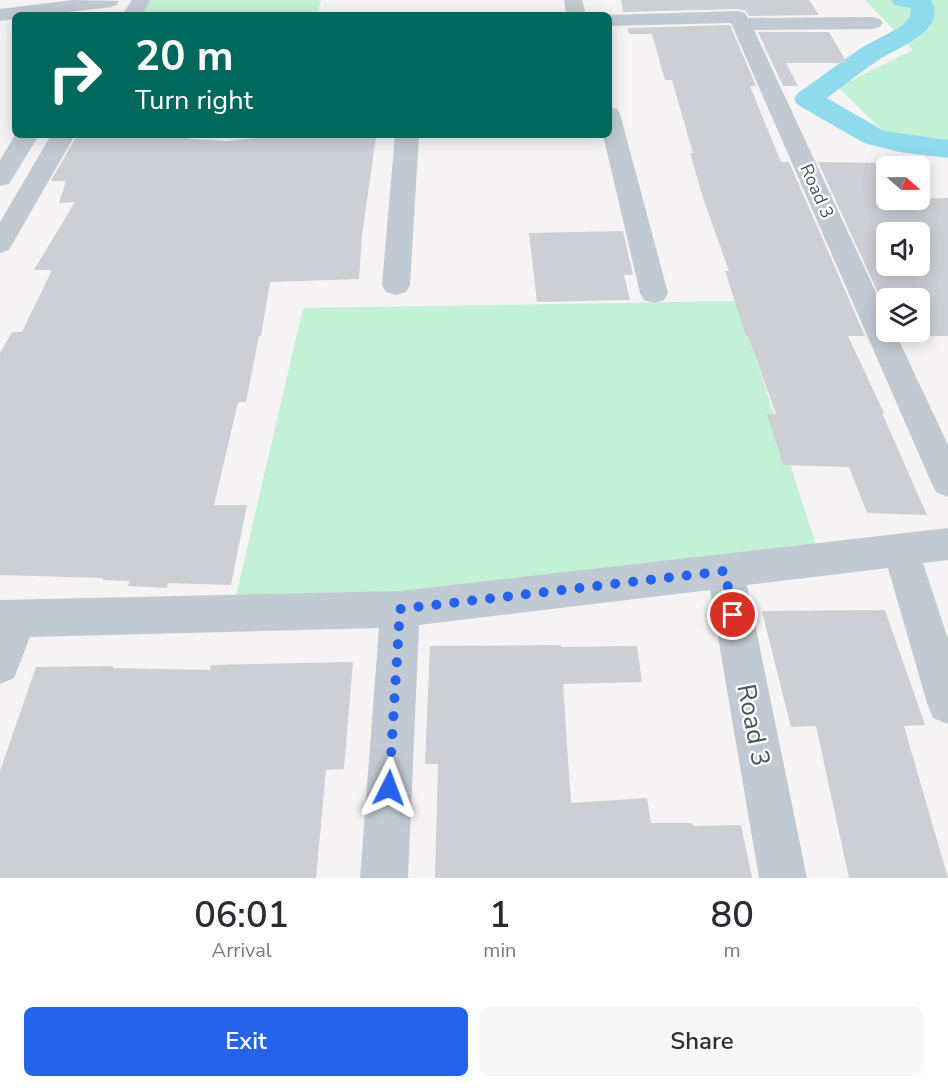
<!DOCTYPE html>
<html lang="en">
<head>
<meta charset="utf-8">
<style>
  :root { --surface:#fff; --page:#f7f7f7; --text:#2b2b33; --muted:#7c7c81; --accent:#2563eb }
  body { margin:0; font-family:"Nunito Sans",sans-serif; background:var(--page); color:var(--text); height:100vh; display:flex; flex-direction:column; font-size:22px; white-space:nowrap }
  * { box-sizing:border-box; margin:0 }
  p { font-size:20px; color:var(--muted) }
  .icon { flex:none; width:33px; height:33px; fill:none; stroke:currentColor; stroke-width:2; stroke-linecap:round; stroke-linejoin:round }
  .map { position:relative; height:878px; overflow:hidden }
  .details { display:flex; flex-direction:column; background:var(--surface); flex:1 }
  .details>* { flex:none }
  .guide { position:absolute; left:12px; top:12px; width:600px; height:126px; border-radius:9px; box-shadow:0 3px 15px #0003; background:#00695c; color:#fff; overflow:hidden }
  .needle { width:39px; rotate:110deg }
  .fabs { position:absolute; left:876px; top:156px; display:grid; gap:12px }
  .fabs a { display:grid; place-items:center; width:54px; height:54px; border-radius:9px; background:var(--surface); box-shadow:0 3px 15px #0003; font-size:30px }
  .pin { position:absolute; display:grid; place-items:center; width:51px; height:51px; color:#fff; margin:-26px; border:3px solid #fff; border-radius:50%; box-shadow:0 2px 6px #0007 }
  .me { position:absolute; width:66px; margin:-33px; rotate:3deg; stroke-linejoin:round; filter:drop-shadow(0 0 4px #0008) }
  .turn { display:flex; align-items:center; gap:21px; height:126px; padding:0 24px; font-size:27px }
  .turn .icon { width:78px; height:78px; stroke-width:2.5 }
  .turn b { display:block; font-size:42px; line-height:51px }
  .eta { display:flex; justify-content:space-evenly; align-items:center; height:102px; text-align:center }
  .eta b { font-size:36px; font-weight:600; line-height:42px }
  .primary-button { display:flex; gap:12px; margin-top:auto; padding:12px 24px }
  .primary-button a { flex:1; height:69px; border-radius:9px; background:var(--accent); color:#fff; font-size:24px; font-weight:600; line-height:69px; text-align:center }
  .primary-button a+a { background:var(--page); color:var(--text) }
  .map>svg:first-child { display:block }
  .green { fill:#c3f1d5 }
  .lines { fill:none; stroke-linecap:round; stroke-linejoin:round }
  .canal { fill:#90daee; fill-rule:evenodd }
  .building { fill:#cdcfd5; fill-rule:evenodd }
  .minor { fill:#c1cad2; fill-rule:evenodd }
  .route { stroke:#2563eb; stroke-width:10; stroke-dasharray:0 18 }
  .labels { text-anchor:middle; stroke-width:4.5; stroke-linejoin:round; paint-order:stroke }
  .far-street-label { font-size:18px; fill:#4a5661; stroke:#fff }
  .near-street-label { font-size:26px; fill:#4a5661; stroke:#fff }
</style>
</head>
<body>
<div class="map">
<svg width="948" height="878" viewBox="0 0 948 878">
  <rect width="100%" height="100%" fill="#f5f3f3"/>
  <path class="green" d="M141 0H321L317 15H132Z
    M865 0H948V141L887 135 838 87 913 50Z
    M737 301 821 560 232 613 303 308Z"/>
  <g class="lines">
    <path class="canal" d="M891 0H931C948 30 899 47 880 59 862 71 844 85 827 98L884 131 948 140V158L899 152 864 143 798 105 794 99 798 93 861 48 902 26 910 17 911 8 895 5Z"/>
  </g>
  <path class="building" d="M621 0H809L819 15 749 16 746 11 738 9 623 12Z
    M730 25 756 86H750L781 162H789L865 336H848L884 413H882L927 515 867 513 849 467 783 465 767 414H776L748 336H746L725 271H729L703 198 690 153H693L672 80H665L652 34H629L627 28Z
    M758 32H829L847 63H786L798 86H783Z
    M77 135H189L188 139 227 141 259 138 260 135H302L301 138 376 137 362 235 359 279 270 282 261 336H259L246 402H238L214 505H247L231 585 168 583 167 588 128 586 130 581 103 580V578L0 575V353L12 332H22L52 270H34L75 202 59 203 66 181H51Z
    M818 162 878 163 886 179V200L948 198V336H899L897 332H920V298H886V310ZM886 232H920V266H886Z
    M623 231 633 275H624L630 300 537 302 529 233Z
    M885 610 925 725 904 726 948 878H849L816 726 791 727 762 611Z
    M561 645V647L637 646 642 682 563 684 571 803 647 798 651 823H692L693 826 741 825 752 878H435L438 764H425L430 646Z
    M353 662 344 769 326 770 316 878H0V771L36 667 113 666V668L210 670 211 665Z"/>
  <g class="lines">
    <path class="minor" d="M73 0 119 1 117 5 110 7 45 15H15V19L0 21V9Z
      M132 0H150L142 15H122Z
      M564 0H582L586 15H566Z
      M738 11 745 13 748 18 873 17 880 19 883 23 880 27 873 29 754 30 886 314V332H895L948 445V497L936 492 931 482 731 23 609 26V15H606Z
      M609 107 617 109 620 114 668 293 664 300 654 303 644 300 640 293 603 135H609Z
      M15 135H39L9 184 0 186V160Z
      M51 135H75L9 250 0 253V222Z
      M395 135H419L410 285 406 292 396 295 386 292 382 285Z
      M948 528V560L923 563 948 639V724L933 718 927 703 888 568 747 585 807 878H759L710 590 419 625 408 878H360L379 628 30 637 14 678 0 684V600L400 591Z"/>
  </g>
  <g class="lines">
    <path class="route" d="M389 788 400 609 725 571 733 615"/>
  </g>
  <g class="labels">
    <g class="far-street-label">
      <text transform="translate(817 191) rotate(66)" y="6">Road 3</text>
    </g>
    <g class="near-street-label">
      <text transform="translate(754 725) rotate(79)" y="9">Road 3</text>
    </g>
  </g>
</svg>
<div class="fabs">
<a><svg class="needle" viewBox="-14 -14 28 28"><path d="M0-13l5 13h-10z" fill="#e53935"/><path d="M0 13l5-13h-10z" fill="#7c7c81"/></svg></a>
<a><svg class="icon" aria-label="sound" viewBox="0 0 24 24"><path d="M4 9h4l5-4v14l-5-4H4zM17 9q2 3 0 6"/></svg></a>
<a><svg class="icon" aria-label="layers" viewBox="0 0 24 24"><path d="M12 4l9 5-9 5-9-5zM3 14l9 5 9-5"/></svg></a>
</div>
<div class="pin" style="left:733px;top:615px;background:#d93025"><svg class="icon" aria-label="arrive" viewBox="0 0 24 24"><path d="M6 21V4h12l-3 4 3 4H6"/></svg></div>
<svg class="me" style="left:389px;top:788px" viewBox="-20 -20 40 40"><path d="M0-17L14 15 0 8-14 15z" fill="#2563eb" stroke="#fff" stroke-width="4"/></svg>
<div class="guide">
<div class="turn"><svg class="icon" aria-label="right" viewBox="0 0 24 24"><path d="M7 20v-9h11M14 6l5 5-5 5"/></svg><div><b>20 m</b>Turn right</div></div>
</div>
</div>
<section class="details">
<div class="eta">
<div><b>06:01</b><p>Arrival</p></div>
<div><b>1</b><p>min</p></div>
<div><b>80</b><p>m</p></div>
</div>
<div class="primary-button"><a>Exit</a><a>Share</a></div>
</section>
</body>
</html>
